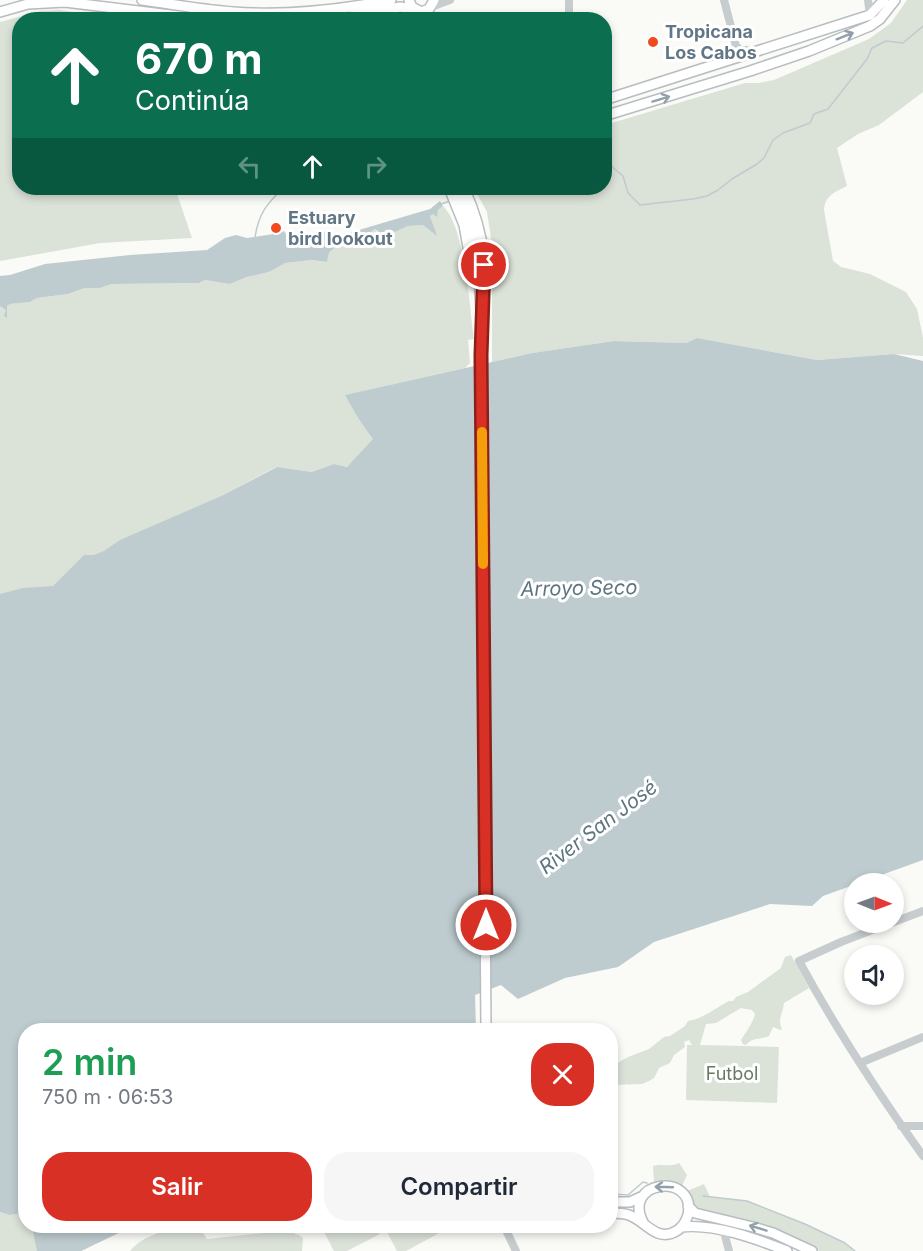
<!DOCTYPE html>
<html lang="es">
<head>
<meta charset="utf-8">
<style>
  :root { --surface:#fff; --page:#f6f6f7; --text:#1f2937; --muted:#747a83; --accent:#d93025 }
  body { margin:0; font-family:Inter,sans-serif; background:var(--page); color:var(--text); height:100vh; display:flex; flex-direction:column; font-size:22px; white-space:nowrap }
  * { box-sizing:border-box; margin:0 }
  p { font-size:20px; color:var(--muted) }
  .icon { flex:none; width:33px; height:33px; fill:none; stroke:currentColor; stroke-width:2; stroke-linecap:round; stroke-linejoin:round }
  .map { position:relative; flex:1; overflow:hidden }
  .side { position:absolute; left:18px; top:1023px; width:600px; height:210px; display:flex; flex-direction:column; background:var(--surface); border-radius:24px; box-shadow:0 3px 9px #0003 }
  .side>* { flex:none }
  .top-card { position:absolute; left:12px; top:12px; width:600px; height:183px; border-radius:24px; box-shadow:0 3px 9px #0003; background:#0b6e4f; color:#fff; overflow:hidden }
  .needle { width:39px; rotate:91deg }
  .buttons { position:absolute; left:844px; top:873px; display:grid; gap:12px }
  .buttons a { display:grid; place-items:center; width:60px; height:60px; border-radius:50%; background:var(--surface); box-shadow:0 3px 9px #0003; font-size:30px }
  .pin { position:absolute; display:grid; place-items:center; width:51px; height:51px; color:#fff; margin:-26px; border:3px solid #fff; border-radius:50%; box-shadow:0 2px 6px #0007 }
  .me { position:absolute; width:66px; margin:-33px; rotate:0deg; stroke-linejoin:round; filter:drop-shadow(0 0 4px #0008) }
  .turn { display:flex; align-items:center; gap:21px; height:126px; padding:0 24px; font-size:27px }
  .turn .icon { width:78px; height:78px; stroke-width:2.5 }
  .turn b { display:block; font-size:42px; line-height:51px }
  .lanes { display:flex; align-items:center; height:57px; padding:0 24px; background:#0003; justify-content:center; gap:30px; direction:ltr }
  .lanes .off { opacity:.35 }
  .round { display:grid; place-items:center; flex:none; width:63px; height:63px; border-radius:24px; background:var(--page) }
  .headline { display:flex; align-items:center; justify-content:space-between; height:102px; padding:0 24px }
  h1 { font-size:36px; font-weight:600; line-height:45px; color:#1e9e55 }
  .button { display:flex; gap:12px; margin-top:auto; padding:12px 24px }
  .button a { flex:1; height:69px; border-radius:24px; background:var(--accent); color:#fff; font-size:24px; font-weight:600; line-height:69px; text-align:center }
  .button a+a { background:var(--page); color:var(--text) }
  .map>svg:first-child { display:block }
  .green { fill:#dbe2d8 }
  .water { fill:#becbcf }
  .lines { fill:none; stroke-linecap:round; stroke-linejoin:round }
  .stream { stroke:#becbcf; stroke-width:1.5 }
  .major-casing { stroke:#b7bdc1; stroke-width:12 }
  .minor { stroke:#c7cccf; stroke-width:8 }
  .major { stroke:#fff; stroke-width:9 }
  .oneway { stroke:#91a0aa }
  .route-casing { stroke:#8d1f18; stroke-width:15 }
  .route { stroke:#d93025; stroke-width:10 }
  .slow { stroke:#f59e0b; stroke-width:10 }
  .poi-dot { fill:#f24a1f; stroke:#fff; stroke-width:2 }
  .labels { text-anchor:middle; stroke-width:6; stroke-linejoin:round; paint-order:stroke }
  .poi-label { font-size:18px; font-weight:bold; fill:#627785; stroke:#fff; text-anchor:start }
  .park-label { font-size:18px; fill:#677b62; stroke:#fff }
  .water-label { font-size:20px; font-style:italic; fill:#5d767e; stroke:#fff }
</style>
</head>
<body>
<div class="map">
<svg width="923" height="1251" viewBox="0 0 923 1251">
  <rect width="100%" height="100%" fill="#fafaf7"/>
  <path class="green" d="M907 0H923V92L879 125 858 134 837 148 847 186C835 192 825 195 824 210L833 261 841 267 870 274 906 292 917 309 923 338V356L894 354 817 360 697 338 686 343 614 341 532 353 492 362V244L487 212 474 188H604L605 125 745 83H758L774 80 869 39 891 23Z
    M59 10 122 19 20 20V188H175L192 238 100 243 0 261V22L41 11Z
    M443 206C466 229 469 306 474 339L468 340 470 363 465 368 346 395 358 418 374 439 347 467 334 464 313 472 276 467 221 496 146 529 26 1030 0 641V306L7 310V306L10 304 30 302 37 298 68 294 85 288H100L112 284 199 283 205 280 230 284 247 277 269 272 284 263 312 260 326 262C327 261 329 254 329 253 334 245 362 238 370 237L371 232 375 229 387 246 389 231 391 230 395 232 408 226 423 225 436 235 430 216Z
    M791 955 809 988 784 1003C783 1014 777 1019 782 1029L781 1030 773 1027 769 1036C760 1040 752 1037 746 1045L743 1044 741 1040C746 1032 753 1023 755 1014L752 1010 741 1008 716 1023 706 1024 700 1045 779 1047 777 1103 686 1100 687 1045H692L689 1040 684 1042 685 1047 674 1055 670 1063 659 1068 654 1078 649 1081 642 1084 611 1085 610 1067 628 1057 649 1049 664 1037 670 1036 685 1026 688 1021C702 1019 716 1008 729 1001H733L736 997 748 992 781 968 785 957Z
    M26 1071V1226H133L81 1251H0V1212L9 1215 22 1213 0 1101Z
    M679 1163 687 1175 682 1186 670 1181 654 1182 653 1166C663 1163 668 1168 679 1163Z
    M704 1184 710 1197 747 1201 805 1224 845 1243 855 1251H819L798 1240 700 1212 693 1206 687 1191Z
    M192 1226 201 1230 207 1239 292 1230 295 1234 299 1235 303 1238 302 1251H130C144 1234 171 1228 192 1226Z
    M325 1226H376L380 1234 347 1251H334L322 1228Z
    M399 1226H440L443 1231 406 1251H397L387 1232Z"/>
  <path class="water" d="M440 201 443 206 438 210 437 217 433 214 430 216 437 236 423 225 408 226 395 232 391 230 389 231 388 246 379 238V232L375 229 371 232 370 237C362 238 334 245 329 253 329 254 327 261 327 262L312 260 285 263 269 272 247 277 230 284 205 280 199 283 112 284 100 288H85L68 294 37 298 30 302 10 304 7 306V318L4 316 6 310 0 306V276L10 275 45 264 130 255 207 250 225 238 236 235 247 238 280 233 284 231 287 236 291 237 321 231 343 234 352 232 430 209Z
    M697 338 817 360 894 354 923 361V860L823 896 812 906 770 904 654 942 618 967 565 978 518 999 501 985 475 995 476 1030H26L25 1216 23 1213 9 1215 0 1212V594L23 588 53 586 84 555H94L104 551 120 540 221 496 277 467 312 472 334 464 347 467 373 439 358 418 345 395 532 353 614 341 686 343Z
    M32 1226H133L81 1251H37Z"/>
  <g class="lines">
    <path class="stream" d="M604 160 623 176 628 193 640 205 693 199 707 196 718 190 732 179 757 164 764 158 773 140 783 133 810 123 814 114 828 109 867 59 872 48 886 41 903 43 923 26
      M441 204 450 201
      M255 237C259 213 266 205 283 188
      M610 1194 628 1195 643 1182 647 1183
      M703 1196 747 1201 805 1224 845 1243 855 1251"/>
    <g class="major-casing">
      <path id="major" d="M142 0C172 4 203 10 234 12 287 16 339 10 391 0
        M409 0 412 7 421 12 429 9 434 0
        M0 12 28 4 65 2 212 20
        M330 20 400 7 414 9
        M604 100 870 15 884 0
        M604 116 750 71 809 51 870 26 880 19 895 0
        M449 188 464 225 473 275
        M456 188C475 227 479 267 481 310L486 1030
        M464 188C478 218 486 247 484 280
        M610 1202H630L643 1196
        M688 1206 695 1213 753 1227 773 1233 812 1251
        M610 1213C617 1213 623 1213 629 1215 646 1221 657 1244 678 1230 683 1227 686 1221 688 1215 697 1171 619 1180 644 1224
        M681 1227C714 1223 757 1239 787 1251"/>
    </g>
    <path class="minor" d="M569 0V20
      M724 0 736 46 741 50H752
      M868 0 870 15
      M431 7 450 0
      M893 922 841 942 799 961C836 1029 878 1093 923 1156
      M894 922 923 911
      M860 1063 923 1037
      M901 1126H923
      M504 1226 516 1251
      M724 1232 729 1251"/>
    <use href="#major" class="major"/>
  </g>
  <defs><path id="oneway-shaft" d="M-6 0H5M1.5-3L5.5 0L1.5 3" fill="none" stroke-width="1.6" stroke-linecap="round" stroke-linejoin="round" transform="scale(1.5)"/></defs>
  <g class="oneway">
    <use href="#oneway-shaft" transform="translate(845 36) rotate(-22)"/>
    <use href="#oneway-shaft" transform="translate(661 99) rotate(-17)"/>
    <use href="#oneway-shaft" transform="translate(664 1187) rotate(-178)"/>
    <use href="#oneway-shaft" transform="translate(758 1228) rotate(-163)"/>
  </g>
  <g class="lines">
    <g class="route-casing">
      <path id="route" d="M484 265 481 355 486 925"/>
    </g>
    <use href="#route" class="route"/>
    <path class="slow" d="M482 432 483 564"/>
  </g>
  <g class="poi-dot">
    <circle cx="653" cy="42" r="6"/>
    <circle cx="276" cy="228" r="6"/>
  </g>
  <g class="labels">
    <g class="poi-label">
      <text x="665" y="38">Tropicana<tspan x="665" dy="21">Los Cabos</tspan></text>
      <text x="288" y="224">Estuary<tspan x="288" dy="21">bird lookout</tspan></text>
    </g>
    <g class="park-label">
      <text x="732" y="1080">Futbol</text>
    </g>
    <g class="water-label">
      <text transform="translate(579 588) rotate(-1)" y="7">Arroyo Seco</text>
      <text transform="translate(598 827) rotate(-37)" y="7">River San José</text>
    </g>
  </g>
</svg>
<div class="buttons">
<a><svg class="needle" viewBox="-14 -14 28 28"><path d="M0-13l5 13h-10z" fill="#e53935"/><path d="M0 13l5-13h-10z" fill="#747a83"/></svg></a>
<a><svg class="icon" aria-label="sound" viewBox="0 0 24 24"><path d="M4 9h4l5-4v14l-5-4H4zM17 9q2 3 0 6"/></svg></a>
</div>
<div class="pin" style="left:484px;top:265px;background:#d93025"><svg class="icon" aria-label="arrive" viewBox="0 0 24 24"><path d="M6 21V4h12l-3 4 3 4H6"/></svg></div>
<svg class="me" style="left:486px;top:925px" viewBox="-20 -20 40 40"><circle r="17" fill="#d93025" stroke="#fff" stroke-width="3"/><path d="M0-11L8 9 0 5-8 9z" fill="#fff"/></svg>
<div class="top-card">
<div class="turn"><svg class="icon" aria-label="ahead" viewBox="0 0 24 24"><path d="M12 20V5M6 11l6-6 6 6"/></svg><div><b>670 m</b>Continúa</div></div>
<div class="lanes"><svg class="icon off" aria-label="left" viewBox="0 0 24 24"><path d="M17 20v-9H6M10 6l-5 5 5 5"/></svg><svg class="icon" aria-label="ahead" viewBox="0 0 24 24"><path d="M12 20V5M6 11l6-6 6 6"/></svg><svg class="icon off" aria-label="right" viewBox="0 0 24 24"><path d="M7 20v-9h11M14 6l5 5-5 5"/></svg></div>
</div>
<section class="side">
<div class="headline"><div><h1>2 min</h1><p>750 m · 06:53</p></div><a class="round" style="background:#d93025;color:#fff"><svg class="icon" aria-label="close" viewBox="0 0 24 24"><path d="M6 6l12 12M18 6L6 18"/></svg></a></div>
<div class="button"><a>Salir</a><a>Compartir</a></div>
</section>
</div>
</body>
</html>
